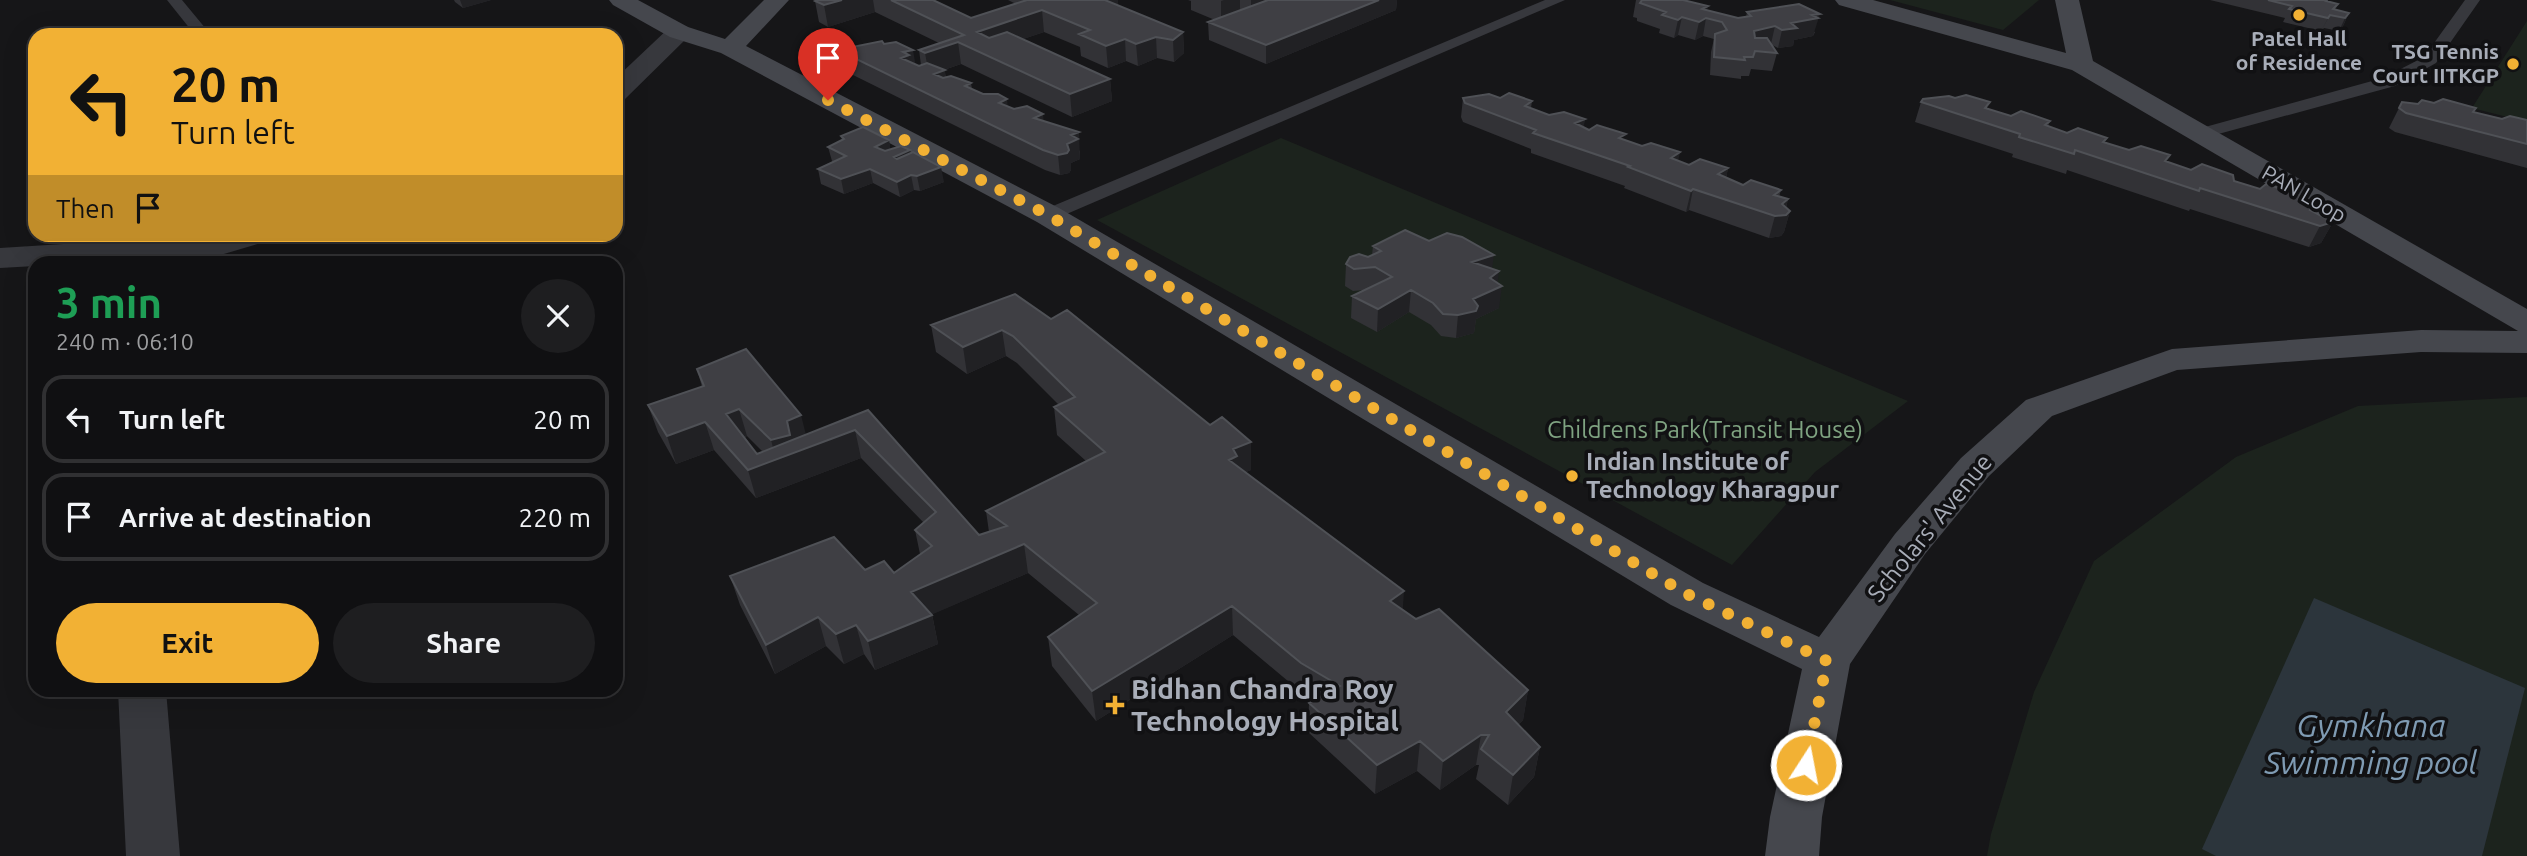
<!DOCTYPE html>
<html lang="en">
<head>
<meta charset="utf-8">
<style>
  :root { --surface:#101012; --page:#1e1e20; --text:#f1f3f6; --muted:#9c9d9f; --line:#303032; --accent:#f2b134 }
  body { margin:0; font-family:Ubuntu,sans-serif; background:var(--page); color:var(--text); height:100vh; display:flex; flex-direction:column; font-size:26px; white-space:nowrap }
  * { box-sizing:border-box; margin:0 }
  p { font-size:23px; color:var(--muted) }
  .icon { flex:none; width:38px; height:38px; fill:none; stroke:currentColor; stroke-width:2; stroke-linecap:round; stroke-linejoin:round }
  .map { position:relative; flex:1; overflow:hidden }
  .drawer { position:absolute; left:28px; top:256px; width:595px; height:441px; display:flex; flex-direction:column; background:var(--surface); border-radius:21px; box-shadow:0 7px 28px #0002,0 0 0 2px var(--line) }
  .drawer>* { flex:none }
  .guide { position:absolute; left:28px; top:28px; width:595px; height:214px; border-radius:21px; box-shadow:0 7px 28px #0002,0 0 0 2px var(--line); background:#f2b134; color:#111; overflow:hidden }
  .pin { position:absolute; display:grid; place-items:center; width:60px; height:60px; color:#fff; margin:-72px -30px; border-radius:50% 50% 50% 0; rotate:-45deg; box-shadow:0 0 7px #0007 }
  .pin .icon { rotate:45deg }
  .me { position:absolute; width:77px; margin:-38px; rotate:11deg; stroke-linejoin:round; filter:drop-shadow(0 0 5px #0008) }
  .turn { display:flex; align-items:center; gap:24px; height:147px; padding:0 28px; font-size:32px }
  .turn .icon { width:91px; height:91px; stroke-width:2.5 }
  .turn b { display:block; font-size:49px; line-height:60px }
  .then { display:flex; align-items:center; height:66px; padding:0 28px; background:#0003; gap:14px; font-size:26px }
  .round { display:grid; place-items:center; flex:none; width:74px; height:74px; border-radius:37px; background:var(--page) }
  .overview { display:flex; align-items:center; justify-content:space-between; height:119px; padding:0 28px }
  h1 { font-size:42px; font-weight:700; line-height:52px; color:#1e9e55 }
  .primary-button { display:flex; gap:14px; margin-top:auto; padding:14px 28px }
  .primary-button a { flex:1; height:80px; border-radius:42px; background:var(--accent); color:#111; font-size:28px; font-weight:700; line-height:80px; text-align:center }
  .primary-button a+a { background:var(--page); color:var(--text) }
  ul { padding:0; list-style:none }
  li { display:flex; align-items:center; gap:21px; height:88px; margin:0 14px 10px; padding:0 14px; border:4px solid var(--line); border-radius:21px }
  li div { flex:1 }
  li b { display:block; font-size:26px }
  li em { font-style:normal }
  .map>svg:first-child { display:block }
  .green { fill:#1c231d }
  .water { fill:#2c353c }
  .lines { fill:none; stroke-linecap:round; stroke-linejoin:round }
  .lane { fill:#37383d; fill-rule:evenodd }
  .street { fill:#37383d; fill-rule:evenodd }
  .secondary { fill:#45474d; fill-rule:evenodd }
  .wall { fill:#323236; fill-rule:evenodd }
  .shaded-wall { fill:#212124 }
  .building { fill:#3f3f44; stroke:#4f5156; stroke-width:2 }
  .route { stroke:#f2b134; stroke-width:12; stroke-dasharray:0 21.6 }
  .poi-dot { fill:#f2b134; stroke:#111113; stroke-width:2.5 }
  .labels { text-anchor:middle; stroke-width:7; stroke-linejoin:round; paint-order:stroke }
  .far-poi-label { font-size:21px; font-weight:bold; fill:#a8adb8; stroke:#111113 }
  .far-street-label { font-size:21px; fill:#a8adb8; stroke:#111113 }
  .park-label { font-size:24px; fill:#7fa381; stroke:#111113 }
  .poi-label { font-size:24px; font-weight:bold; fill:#a8adb8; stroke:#111113; text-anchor:start }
  .street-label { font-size:24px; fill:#a8adb8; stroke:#111113 }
  .near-poi-label { font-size:28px; font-weight:bold; fill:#a8adb8; stroke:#111113; text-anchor:start }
  .near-water-label { font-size:32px; font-style:italic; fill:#7f9bb3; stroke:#111113 }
</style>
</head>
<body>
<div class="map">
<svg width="2527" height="856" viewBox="0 0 2527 856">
  <rect width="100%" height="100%" fill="#161618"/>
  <path class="green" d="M1890 0H2039L2003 30Z
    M2527 21V122L2472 108Z
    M1281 138 1908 401 1815 472 1732 565 1097 220Z
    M2527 397V856H1987L1991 834 2034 692 2094 561 2236 457 2358 406Z"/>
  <path class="water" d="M2314 598 2525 688 2482 856H2216L2202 849Z"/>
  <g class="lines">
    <path class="lane" d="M167 0H182L211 35H195Z
      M1545 0H1565L1055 219H1041L1038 215 1041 211Z
      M2465 0H2480L2436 63 2395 86 2200 139 2191 134 2194 130 2383 78 2424 57Z"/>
    <path class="street" d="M679 25 688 27 691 32 688 37 625 99 616 101V78L670 27Z
      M222 234H272L268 241 217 256 94 262H35V266L0 268V248Z
      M118 690H166L180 856H126Z"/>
    <path class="secondary" d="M609 0H638L688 27 725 39 764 0H789L746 46 1059 208 1703 583 1819 637 1895 534 1961 458 2026 400 2172 349 2421 330 2518 331 2072 70 1839 5 1835 0H1873L2066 53 2055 0H2079L2093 61 2527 309V353L2421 352 2177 370 2052 416 1989 476 1925 554 1850 664 1822 817 1819 856H1765L1770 817 1802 669 1671 605 1037 222 721 53 670 37 613 5Z"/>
  </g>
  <path class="wall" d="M454 0H491L463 8 455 2Z
    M817 0H933L971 18 1016 4 1008 0H1118V5L1183 32 1184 53 1174 62 1157 58 1138 66 1126 61 1108 68 1081 56 1080 47 1044 32 1023 39 1110 79 1112 101 1072 117 961 64 944 70 946 77 971 83 972 89 1007 106 1044 121 1080 151V159L1071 163V170L1069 173 1060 175 1045 170 851 74 846 68 842 49 884 44 919 66 921 65 919 50 939 43 875 12 828 27 819 22 815 1Z
    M1188 0H1397L1396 10 1266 64 1209 40 1208 22 1215 20 1191 10V1Z
    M1636 0H1683L1707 11 1738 18 1746 17 1747 12 1815 32 1813 36 1794 40 1793 46 1778 48 1772 45 1777 53 1772 71 1751 69 1749 76H1741V79L1710 75 1711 52 1714 39 1703 36 1695 40 1678 35 1674 38 1659 33 1660 29 1637 21V18L1633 17Z
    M2210 0H2328L2327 2 2338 4 2335 10 2349 13 2343 26 2339 31 2324 28 2321 31 2283 22 2285 18Z
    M1463 98H1500L1532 101 1531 108 1549 115 1585 119 1583 127 1589 130 1624 140 1689 165 1728 168 1726 178 1743 185 1781 190 1779 197 1788 199 1786 208 1790 211 1784 232 1781 236 1769 238 1689 210 1686 212 1624 188 1625 186 1531 153V149L1463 122 1461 117Z
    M1921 102 1988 109 2011 116 2050 121 2048 126 2067 133 2107 138 2105 143 2191 170 2298 200 2314 206 2312 211 2333 222 2321 243 2309 247 2190 209 2189 211 2067 170 2066 174 2012 157 2013 154 1915 122Z
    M2402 102 2473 112 2502 119 2527 120V168L2395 132 2389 128Z
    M841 136 889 140 890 150H910L911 153 944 182 920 191 914 190 900 197 873 183 844 194 821 184 818 169 833 162 832 161 828 147 842 140Z
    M1429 241 1492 269 1498 283 1499 308 1476 319 1474 333 1456 338 1441 336 1431 325 1409 312 1377 332 1351 318 1352 296 1365 290 1353 291 1345 286 1346 264 1372 255 1373 246Z
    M1015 294 1251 470 1246 472 1403 610 1528 690 1523 720 1518 725 1540 747 1534 777 1508 805 1476 779 1479 765H1476L1440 790 1417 771 1375 794 1308 732 1309 703 1314 700 1301 692 1233 635 1096 721 1052 666 1048 637 1079 615 1028 573 932 614 938 644 875 670 864 654 844 664 826 646 775 674 740 605 730 576 865 570 894 573 920 554 915 530 924 523 861 458 756 498 714 450 676 464 658 432 648 405 702 387 697 369 806 435 868 410 979 535 989 532 986 511 1086 461 1057 435 1054 407 1059 405 1017 363 1006 356 967 374 936 352 931 325ZM747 436 763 452 757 454 745 437Z"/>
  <path class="shaded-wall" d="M460 0H491L463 8Z
    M842 0H873L875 12 828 27 824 5Z
    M1095 0H1118V6Z
    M1224 0H1240V15L1221 22V1Z
    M1251 0H1295L1251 19Z
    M1379 0H1397L1396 10 1266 64V45Z
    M2338 4 2332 16 2330 15 2321 31 2333 9Z
    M1708 6 1703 36 1695 40 1702 9Z
    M1042 10 1044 32 982 53 977 32Z
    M2349 13 2343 26 2339 31 2345 18Z
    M1820 14 1813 36 1794 40 1793 46 1778 48 1782 30 1791 23 1812 15Z
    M1682 17 1678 35 1674 38 1678 20Z
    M1775 26 1771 44 1750 49 1754 31Z
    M1183 32 1184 53 1174 62 1173 40Z
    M1156 37 1157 58 1138 66 1136 44Z
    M1125 39 1126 61 1108 68 1106 46Z
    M958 42 961 64 929 75 925 53Z
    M913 50 916 68 901 58 903 52Z
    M945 70 947 89 934 74Z
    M1110 79 1112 101 1072 117 1070 94Z
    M1007 99 1009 119 999 103Z
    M1043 114 1045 134 1034 118Z
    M1585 119 1582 139 1575 123Z
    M1079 132 1080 159 1071 163V170L1069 173 1060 175 1058 155 1071 135Z
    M889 140 891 154 875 147Z
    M910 150 913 165 897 172 894 157Z
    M1680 152 1676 172 1671 158Z
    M941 167 944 182 920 191 917 176Z
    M1728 168 1724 189 1718 174Z
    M870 169 873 183 844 194 841 179Z
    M911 175 914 190 900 197 897 182Z
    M1693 189 1689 210 1686 212 1691 191Z
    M1788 199 1784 215 1790 211 1784 232 1781 236 1769 238 1775 216 1782 204Z
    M2333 222 2321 243 2309 247 2320 226Z
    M1494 255 1491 277 1472 262Z
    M1499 271 1497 288 1502 286 1499 308 1476 319 1474 333 1456 338 1458 315 1490 278Z
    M1411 290 1409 312 1377 332 1378 309Z
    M1002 330 1006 356 967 374 963 347Z
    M739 409 747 436 734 441 726 414Z
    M801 415 808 443 855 430 861 458 756 498 748 470 776 459 771 440 787 421Z
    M705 422 714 450 676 464 667 436Z
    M1251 442V470L1237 476 1229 460 1233 449Z
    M1024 544 1028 573 917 621 911 592Z
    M1404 591 1402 621 1390 601Z
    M1232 606 1233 635 1096 721 1092 691Z
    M932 615 938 644 875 670 868 641Z
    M818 617 826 646 775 674 766 645Z
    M856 625 864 654 844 664 836 634Z
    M1528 690 1523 720 1502 742 1506 712Z
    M1481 735 1476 765 1440 790 1443 761Z
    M1420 741 1417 771 1375 794 1377 765Z
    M1540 747 1534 777 1508 805 1513 775Z"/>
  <path class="building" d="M817 0H842L824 5 815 1Z
    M891 0H933L971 18 1027 0H1105L1183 32 1173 40 1156 37 1136 44 1125 39 1106 46 1079 34 1090 30 1042 10 977 32 989 38 1007 32 1110 79 1070 94 958 42 925 53 919 50 964 35Z
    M1268 0H1379L1266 45 1208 22Z
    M1641 0H1683L1708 6 1702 9 1738 18 1751 16 1747 12 1799 4 1820 14 1812 15 1818 18 1791 23 1797 28 1782 30 1775 26 1754 31 1755 38H1767L1777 53 1755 51 1753 57H1744L1745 60 1714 57 1715 34 1727 30 1722 22 1706 18 1699 22 1682 17 1678 20 1662 15 1666 12 1640 3 1642 0Z
    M2268 0H2327L2326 1 2338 4 2333 9 2349 13 2345 18 2330 15 2328 18 2289 9 2292 6Z
    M882 41 884 44 896 42 913 50 903 52 909 55 901 58 919 66 927 63 945 70 934 74 943 78 951 76 971 83 965 86 983 94H998L1007 99 999 103 1014 109 1027 106 1043 114 1034 118 1079 132 1071 135 1078 139 1067 144 1069 150 1067 153 1058 155 1043 150 848 55 842 49Z
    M1509 93 1532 101 1525 106 1549 115 1564 112 1585 119 1575 123 1589 130 1597 125 1626 134 1619 138 1642 146 1651 143 1680 152 1671 158 1689 165 1700 159 1728 168 1718 174 1743 185 1751 180 1781 190 1774 195 1788 199 1782 204 1790 211 1786 215 1775 216 1693 189 1691 191 1628 167 1630 166 1533 133 1536 130 1465 103 1463 98 1489 94 1500 98Z
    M1966 95 1990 102 1985 108 2011 116 2021 111 2050 121 2045 125 2067 133 2078 128 2107 138 2103 142 2129 150 2141 146 2170 155 2165 161 2191 170 2202 164 2233 175 2234 181 2260 189 2266 184 2300 195 2298 200 2314 206 2310 210 2333 222 2320 226 2200 188 2199 191 2075 150 2074 154 2019 137 2020 134 1921 102 1923 99 1949 96 1955 98Z
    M2443 99 2476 108 2473 112 2502 119 2510 116 2527 120V144L2406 113 2399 108 2402 102 2418 104 2422 100 2434 103Z
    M863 127 889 140 875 147 885 151 901 146 910 150 894 157 897 159 913 152 941 167 917 176 911 175 897 182 870 169 841 179 818 169 846 156 828 147 844 139 841 136Z
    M1405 230 1429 241 1447 233 1462 237 1494 255 1472 262 1499 271 1490 278 1502 286 1473 299 1478 306 1476 311 1458 315 1443 314 1433 303 1411 290 1378 309 1352 296 1392 277 1375 267 1354 269 1346 264 1350 257 1359 254 1368 257 1381 251 1373 246Z
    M1015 294 1051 319 1067 310 1210 425 1222 417 1251 442 1233 449 1237 456 1229 460 1404 591 1390 601 1416 619 1439 609 1528 690 1506 712 1540 747 1513 775 1481 749 1489 735H1481L1443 761 1420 741 1377 765 1309 703 1340 686 1301 663 1232 606 1092 691 1048 637 1097 603 1024 544 911 592 932 615 868 641 856 625 836 634 818 617 766 645 730 576 834 537 865 570 884 561 894 573 932 546 915 530 936 512 855 430 748 470 705 422 667 436 648 405 704 386 697 369 746 349 801 415 787 421 790 435 771 440 739 409 726 414 757 454 868 410 979 535 1007 526 986 511 1105 452 1054 407 1075 397 1013 336 1002 330 963 347 931 325Z"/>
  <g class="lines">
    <path class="route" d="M828 100 1048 215 1687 594 1827 661 1806 765"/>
  </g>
  <g class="poi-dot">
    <circle cx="2299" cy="15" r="7"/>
    <circle cx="2513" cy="64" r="7"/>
    <circle cx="1572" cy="476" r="7"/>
    <path d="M1111.5 694.5h7v7h7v7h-7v7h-7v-7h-7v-7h7z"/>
  </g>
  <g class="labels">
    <g class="far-poi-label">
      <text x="2299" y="46">Patel Hall<tspan x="2299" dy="24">of Residence</tspan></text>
      <text x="2499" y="59" text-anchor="end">TSG Tennis<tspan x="2499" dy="24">Court IITKGP</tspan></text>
    </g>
    <g class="far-street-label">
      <text transform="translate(2304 194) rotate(30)" y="7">PAN Loop</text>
    </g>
    <g class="park-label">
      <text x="1705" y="438">Childrens Park(Transit House)</text>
    </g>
    <g class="poi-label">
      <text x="1586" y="470">Indian Institute of<tspan x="1586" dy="28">Technology Kharagpur</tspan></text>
    </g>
    <g class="street-label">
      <text transform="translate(1930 528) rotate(-51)" y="8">Scholars' Avenue</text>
    </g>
    <g class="near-poi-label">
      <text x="1131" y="699">Bidhan Chandra Roy<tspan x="1131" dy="32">Technology Hospital</tspan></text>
    </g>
    <g class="near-water-label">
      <text x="2371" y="737">Gymkhana<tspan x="2371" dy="37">Swimming pool</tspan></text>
    </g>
  </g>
</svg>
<div class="pin" style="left:828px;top:100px;background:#d93025"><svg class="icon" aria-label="arrive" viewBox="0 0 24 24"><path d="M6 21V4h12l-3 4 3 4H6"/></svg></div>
<svg class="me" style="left:1806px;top:765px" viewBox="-20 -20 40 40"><circle r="17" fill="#f2b134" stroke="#fff" stroke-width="3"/><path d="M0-11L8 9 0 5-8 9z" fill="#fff"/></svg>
<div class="guide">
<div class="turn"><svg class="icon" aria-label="left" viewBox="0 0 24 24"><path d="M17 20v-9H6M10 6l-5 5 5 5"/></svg><div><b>20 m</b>Turn left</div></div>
<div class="then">Then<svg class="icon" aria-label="arrive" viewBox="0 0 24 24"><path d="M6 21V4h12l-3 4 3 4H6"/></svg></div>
</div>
<section class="drawer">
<div class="overview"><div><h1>3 min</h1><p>240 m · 06:10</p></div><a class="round"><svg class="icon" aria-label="close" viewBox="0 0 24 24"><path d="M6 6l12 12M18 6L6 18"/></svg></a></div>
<ul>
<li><svg class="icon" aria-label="left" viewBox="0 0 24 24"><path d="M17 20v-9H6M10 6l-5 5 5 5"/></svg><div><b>Turn left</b></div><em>20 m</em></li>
<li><svg class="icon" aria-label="arrive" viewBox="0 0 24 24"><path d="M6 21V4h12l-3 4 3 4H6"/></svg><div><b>Arrive at destination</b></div><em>220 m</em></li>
</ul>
<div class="primary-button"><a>Exit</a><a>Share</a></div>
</section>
</div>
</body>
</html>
